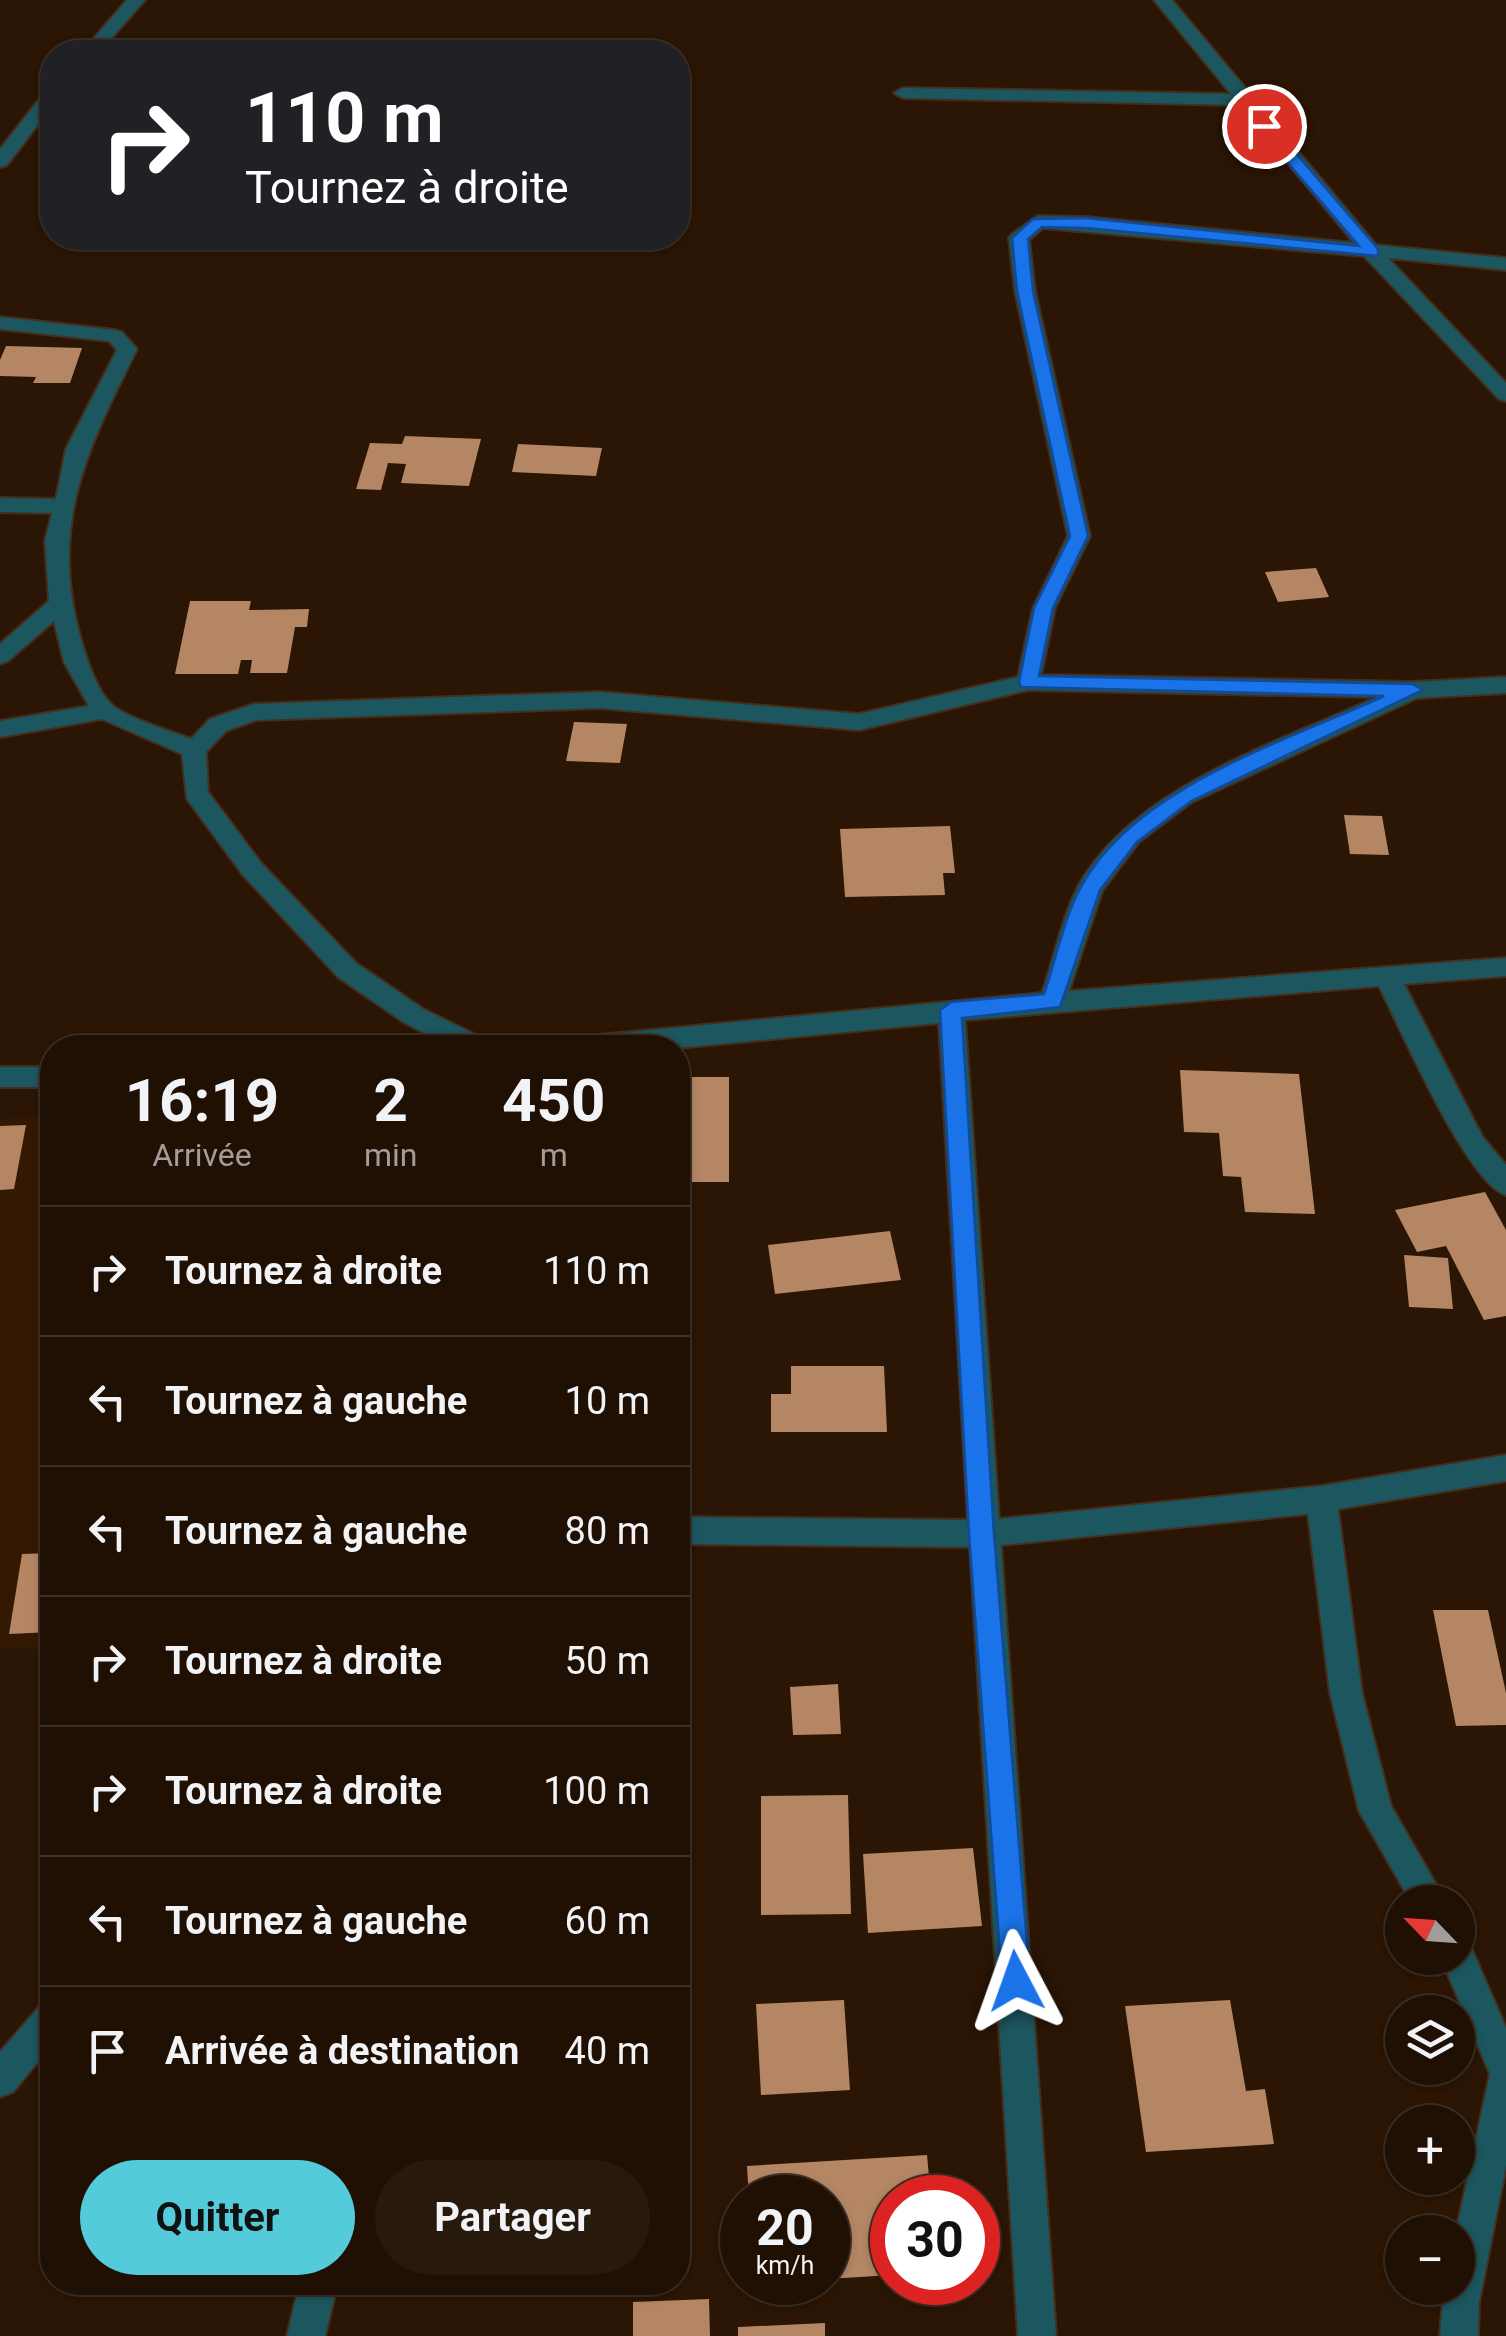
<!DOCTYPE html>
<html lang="fr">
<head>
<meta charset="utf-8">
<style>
  :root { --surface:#201003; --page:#28190d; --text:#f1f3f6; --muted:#a29d9a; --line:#3d3025; --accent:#53cbda }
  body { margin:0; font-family:Roboto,sans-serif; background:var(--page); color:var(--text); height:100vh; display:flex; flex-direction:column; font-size:38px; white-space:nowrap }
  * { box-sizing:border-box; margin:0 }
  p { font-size:32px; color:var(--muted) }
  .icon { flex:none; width:55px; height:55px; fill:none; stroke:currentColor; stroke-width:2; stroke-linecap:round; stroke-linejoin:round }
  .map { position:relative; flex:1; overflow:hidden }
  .side { position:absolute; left:40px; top:1035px; width:650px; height:1260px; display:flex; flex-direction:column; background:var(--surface); border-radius:40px; box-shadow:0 2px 8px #0004,0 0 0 2px var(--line) }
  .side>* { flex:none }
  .hud { position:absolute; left:40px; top:40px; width:650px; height:210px; border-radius:40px; box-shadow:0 2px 8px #0004,0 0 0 2px var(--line); background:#202124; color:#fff; overflow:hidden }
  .needle { width:65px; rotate:295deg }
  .buttons { position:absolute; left:1385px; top:1885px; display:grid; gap:20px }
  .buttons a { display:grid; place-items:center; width:90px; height:90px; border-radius:50%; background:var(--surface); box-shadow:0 2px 8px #0004,0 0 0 2px var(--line); font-size:50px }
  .speed { position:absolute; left:720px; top:2175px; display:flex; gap:20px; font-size:50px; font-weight:700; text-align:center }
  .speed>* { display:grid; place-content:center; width:130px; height:130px; border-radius:50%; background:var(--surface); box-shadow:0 2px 8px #0004,0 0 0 2px var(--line); line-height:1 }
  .speed small { font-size:25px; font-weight:400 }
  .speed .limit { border:15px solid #d22; background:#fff; color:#111 }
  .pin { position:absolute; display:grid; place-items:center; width:85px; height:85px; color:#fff; margin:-42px; border:5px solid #fff; border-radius:50%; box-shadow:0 2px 10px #0007 }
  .me { position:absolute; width:110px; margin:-55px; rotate:356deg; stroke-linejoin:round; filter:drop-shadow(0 0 8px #0008) }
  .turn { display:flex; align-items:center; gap:35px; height:210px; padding:0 40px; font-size:45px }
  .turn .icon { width:130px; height:130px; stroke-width:2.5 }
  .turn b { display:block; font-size:70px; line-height:85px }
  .eta { display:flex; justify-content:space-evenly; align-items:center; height:170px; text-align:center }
  .eta b { font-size:60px; font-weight:700; line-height:70px }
  .primary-button { display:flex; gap:20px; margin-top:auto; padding:20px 40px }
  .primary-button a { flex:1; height:115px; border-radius:60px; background:var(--accent); color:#111; font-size:40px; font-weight:700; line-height:115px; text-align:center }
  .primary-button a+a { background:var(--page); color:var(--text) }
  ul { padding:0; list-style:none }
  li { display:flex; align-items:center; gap:30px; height:130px; padding:0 40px; border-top:2px solid var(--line) }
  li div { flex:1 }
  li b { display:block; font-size:38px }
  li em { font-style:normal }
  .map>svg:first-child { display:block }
  .built { fill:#341902 }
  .building { fill:#b48664 }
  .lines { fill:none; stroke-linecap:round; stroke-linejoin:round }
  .minor-casing { stroke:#442f1f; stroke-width:4 }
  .minor { fill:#1c565e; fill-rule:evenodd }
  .route { fill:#1a73e8; stroke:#114b97; stroke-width:2.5 }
</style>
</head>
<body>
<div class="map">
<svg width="1506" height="2336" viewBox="0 0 1506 2336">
  <rect width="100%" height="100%" fill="#2b1504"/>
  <path class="built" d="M52 1117V1649H0V1119Z"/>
  <path class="building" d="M6 346 82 348 70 383H33L36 377 0 376V360Z
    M405 436 481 439 469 486 401 483 406 464 388 463 381 490 356 489 370 443 402 444Z
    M518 444 602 448 596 476 512 472Z
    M1316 568 1329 597 1278 602 1265 572Z
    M190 601H251L249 610 309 609 307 627H295L287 673H250L252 660H241L238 674H175Z
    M574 722 627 724 620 763 566 761Z
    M1344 815 1382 816 1389 855 1350 854Z
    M950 826 955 873H943L945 895 845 897 840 829Z
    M1180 1070 1299 1074 1315 1214 1245 1212 1241 1177 1223 1176 1219 1133 1184 1132Z
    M678 1077H729V1182H678Z
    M26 1125 14 1189 0 1190V1126Z
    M1485 1192 1506 1230V1316L1484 1320 1446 1246 1417 1252 1395 1210Z
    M890 1231 901 1280 775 1294 768 1245Z
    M1404 1255 1448 1258 1453 1309 1409 1307Z
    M791 1366H884L887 1432H771V1394H791Z
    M52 1553V1632L9 1634 22 1554Z
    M1433 1610H1488L1506 1693V1725L1456 1726Z
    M838 1684 841 1734 793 1735 790 1687Z
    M848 1795 851 1914 761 1915V1796Z
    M973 1848 982 1926 868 1933 863 1854Z
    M844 2000 850 2090 761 2095 756 2004Z
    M1230 2000 1246 2091 1265 2089 1274 2144 1146 2152 1125 2006Z
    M927 2155 931 2198H892V2275L828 2279V2198H749L747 2166Z
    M709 2299 710 2336H633V2302Z
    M825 2323V2336H738V2327Z"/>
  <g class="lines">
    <g class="minor-casing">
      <path id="minor" d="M127 0H145L99 52H82Z
        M1154 0H1172L1376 245 1506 258V270L1388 258 1506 383V401L1499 399 1364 256 1043 228 1029 240 1035 291 1090 536 1055 608 1041 675 1413 682 1506 677V693L1417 698 1192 802 1139 842 1102 891 1069 991 1506 958V976L1404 984 1482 1136 1506 1165V1195C1466 1182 1401 1029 1379 986L965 1020 999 1519 1321 1486 1506 1455V1481L1338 1509 1362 1693 1391 1806 1446 1902H1411L1359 1811 1330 1693 1308 1514 1001 1545 1056 2336H1018L970 1547 678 1544V1517L968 1520 939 1023 677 1048H554L558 1041 567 1038 1042 993C1054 959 1062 917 1079 885 1133 787 1280 742 1377 697L1028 690 859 730 600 708 256 720 226 731 206 752 208 792 261 863 356 963 423 1009 488 1041 492 1048H454L405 1023 338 977 243 875 187 799 182 754 102 719 0 737V721L89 706 64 662 54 621 8 661 0 664V644L49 601 45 541 52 513 0 512V498L56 499 66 449 117 350 109 341 0 329V317L115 330 122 332 137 349C88 448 49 522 80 636 86 657 96 690 112 705 127 718 171 731 191 739L210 719 254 704 600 692 859 714 1018 677 1033 608 1068 536 1015 291 1009 238 1012 234 1038 216 1086 217 1354 243 1240 105 903 98 894 93 903 88 1231 94Z
        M52 90V106L7 165 0 167V149L46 91Z
        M0 1067H52V1087H0Z
        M1458 1940 1470 1945 1506 2028V2166L1479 2302 1478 2336H1440L1444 2288H1458L1456 2232 1490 2074 1441 1958H1458Z
        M52 2000V2044L13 2092 0 2097V2052L40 2006Z
        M300 2282H338L325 2336H287Z"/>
    </g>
    <use href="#minor" class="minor"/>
  </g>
  <path class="route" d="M1264 121 1270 123 1378 249V256L1086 228 1042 227 1028 239 1033 291 1088 536 1053 608 1039 676 1413 684 1423 690 1191 801 1137 842 1100 890 1060 1007 962 1018 994 1534 1030 1981 1026 1991 1016 1996 1006 1991 1002 1981 969 1534 940 1010 951 1002 1044 994C1056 960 1064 917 1082 885 1136 787 1286 741 1384 696L1021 687 1019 682 1034 608 1070 536 1017 291 1012 238 1033 219 1086 218 1359 246 1259 129 1257 126Z"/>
</svg>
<div class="buttons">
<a><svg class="needle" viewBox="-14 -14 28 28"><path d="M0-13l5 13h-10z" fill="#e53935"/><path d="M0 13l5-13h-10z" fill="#a29d9a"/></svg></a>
<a><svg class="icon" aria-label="layers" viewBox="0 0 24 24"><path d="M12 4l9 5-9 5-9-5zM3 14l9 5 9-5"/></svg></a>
<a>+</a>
<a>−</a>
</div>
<div class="speed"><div>20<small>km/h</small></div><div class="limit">30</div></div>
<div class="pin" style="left:1264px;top:126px;background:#d93025"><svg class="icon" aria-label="arrive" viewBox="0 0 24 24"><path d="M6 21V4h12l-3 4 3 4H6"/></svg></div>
<svg class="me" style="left:1016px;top:1981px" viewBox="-20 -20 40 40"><path d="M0-17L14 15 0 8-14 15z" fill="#1a73e8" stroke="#fff" stroke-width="4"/></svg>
<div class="hud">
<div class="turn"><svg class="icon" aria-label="right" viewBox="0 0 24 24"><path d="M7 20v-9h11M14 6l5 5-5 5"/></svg><div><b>110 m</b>Tournez à droite</div></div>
</div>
<section class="side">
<div class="eta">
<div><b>16:19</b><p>Arrivée</p></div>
<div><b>2</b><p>min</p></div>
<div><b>450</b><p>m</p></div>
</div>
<ul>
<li><svg class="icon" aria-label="right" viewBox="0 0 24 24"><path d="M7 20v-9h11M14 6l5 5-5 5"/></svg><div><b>Tournez à droite</b></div><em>110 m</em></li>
<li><svg class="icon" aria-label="left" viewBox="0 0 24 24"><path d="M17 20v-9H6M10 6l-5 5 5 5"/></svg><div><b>Tournez à gauche</b></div><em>10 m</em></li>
<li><svg class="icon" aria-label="left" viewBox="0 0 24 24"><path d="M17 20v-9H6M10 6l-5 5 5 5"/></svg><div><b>Tournez à gauche</b></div><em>80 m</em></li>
<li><svg class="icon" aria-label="right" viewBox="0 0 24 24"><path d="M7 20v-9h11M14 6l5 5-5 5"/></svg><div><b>Tournez à droite</b></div><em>50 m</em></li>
<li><svg class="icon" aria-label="right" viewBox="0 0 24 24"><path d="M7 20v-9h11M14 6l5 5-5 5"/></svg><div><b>Tournez à droite</b></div><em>100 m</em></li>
<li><svg class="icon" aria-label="left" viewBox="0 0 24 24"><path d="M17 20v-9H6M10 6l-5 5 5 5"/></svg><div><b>Tournez à gauche</b></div><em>60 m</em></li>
<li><svg class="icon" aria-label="arrive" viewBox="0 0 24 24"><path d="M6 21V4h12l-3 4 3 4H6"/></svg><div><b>Arrivée à destination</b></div><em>40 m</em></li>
</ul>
<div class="primary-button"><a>Quitter</a><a>Partager</a></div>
</section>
</div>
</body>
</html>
